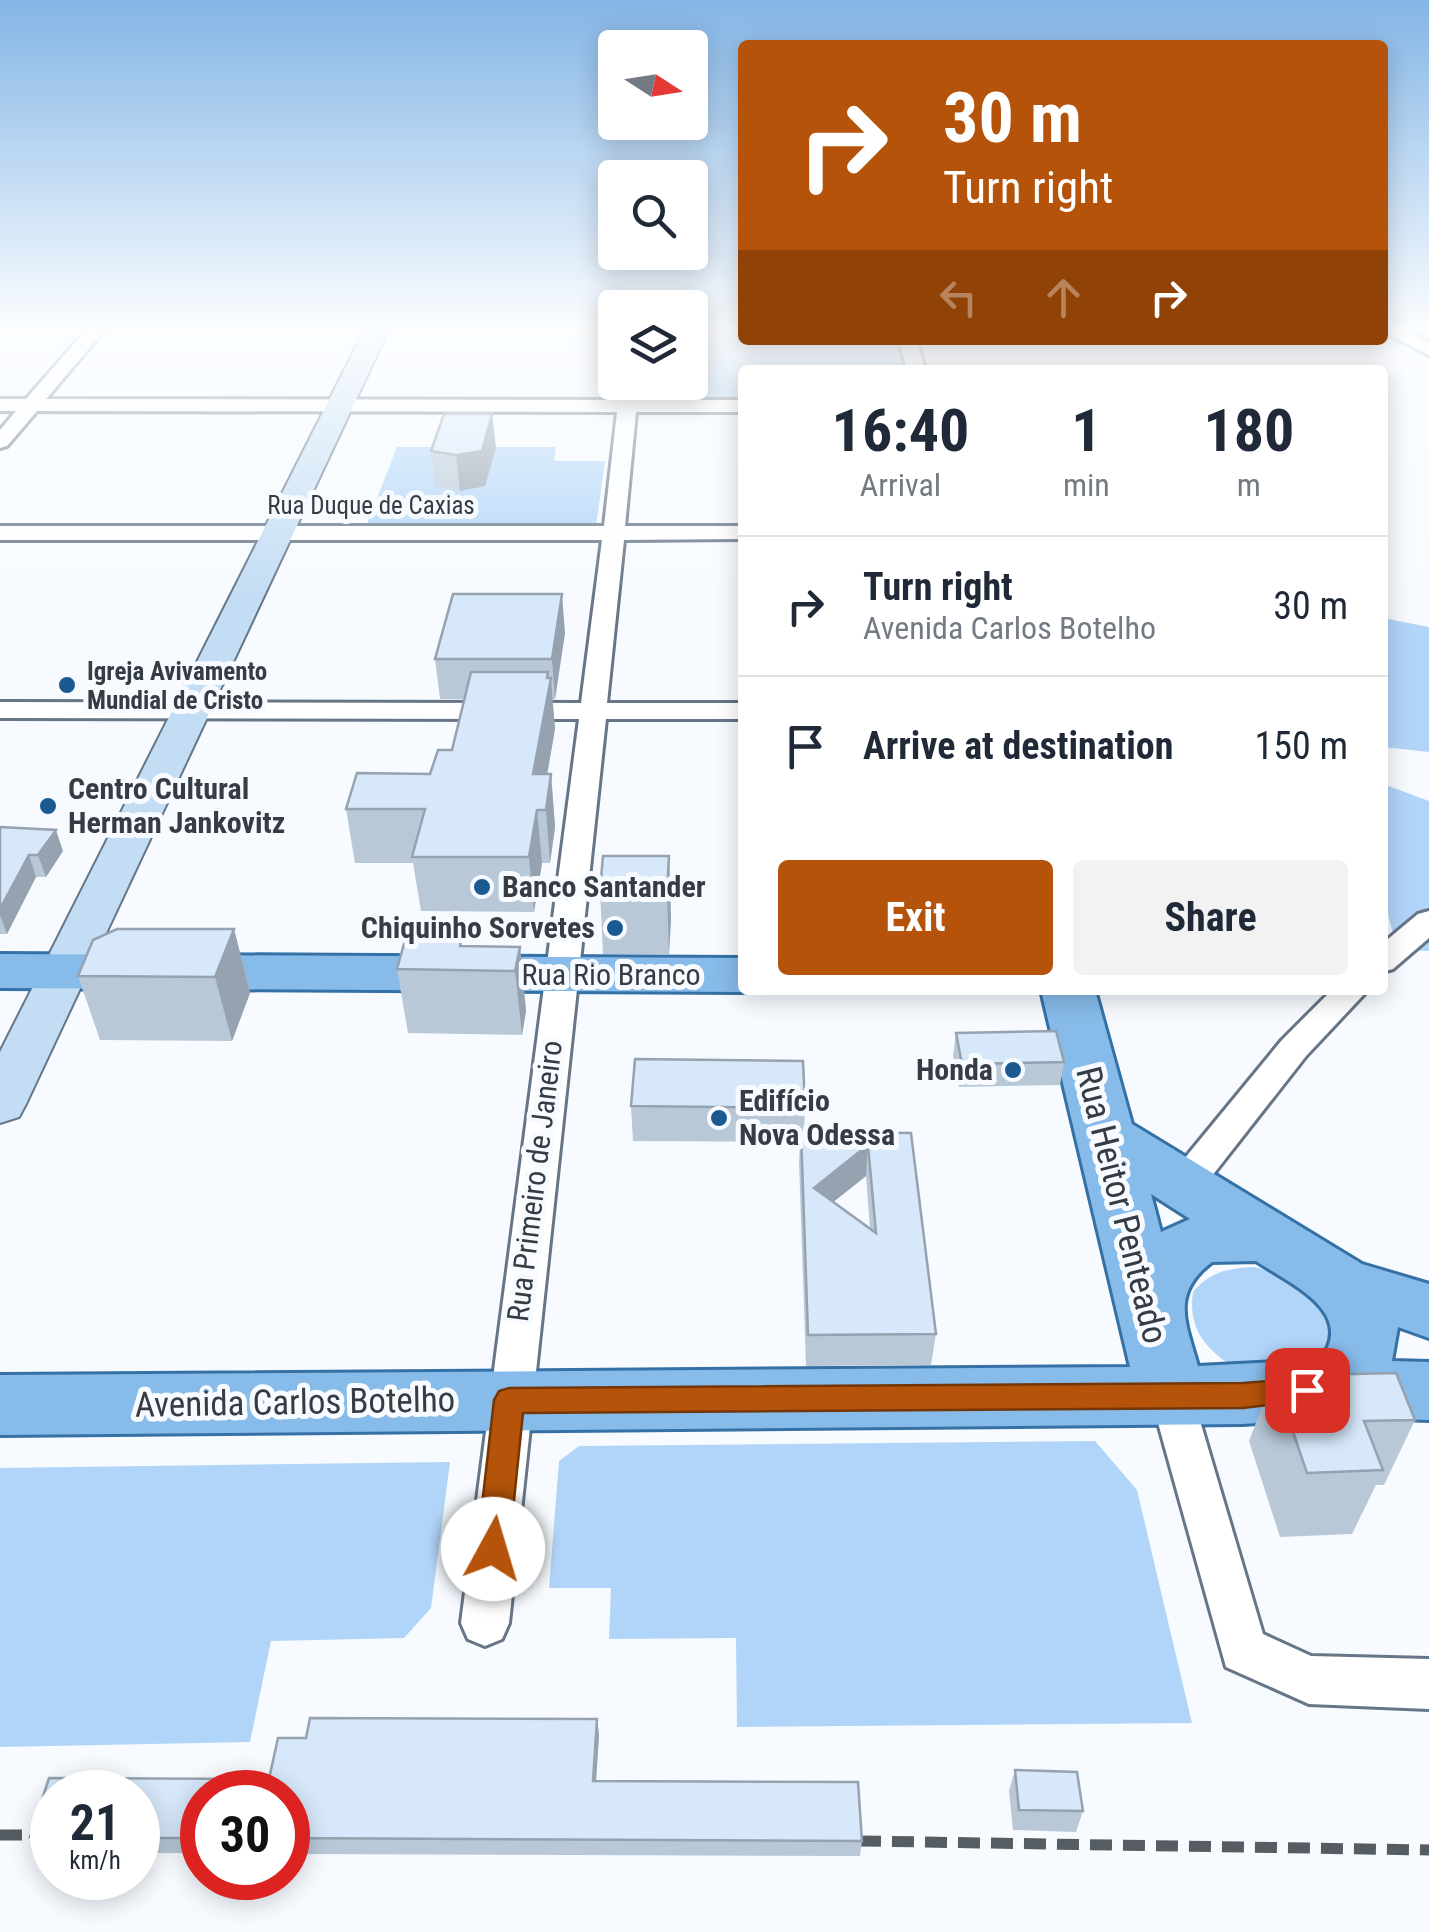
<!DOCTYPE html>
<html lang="en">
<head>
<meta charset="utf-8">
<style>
  :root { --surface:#fff; --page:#f2f2f3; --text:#1f2937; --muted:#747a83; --line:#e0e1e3; --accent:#b45309 }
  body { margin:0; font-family:"Roboto Condensed",sans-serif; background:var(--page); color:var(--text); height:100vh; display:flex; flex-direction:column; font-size:38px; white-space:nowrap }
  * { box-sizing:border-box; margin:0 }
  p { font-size:32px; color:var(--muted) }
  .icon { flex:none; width:55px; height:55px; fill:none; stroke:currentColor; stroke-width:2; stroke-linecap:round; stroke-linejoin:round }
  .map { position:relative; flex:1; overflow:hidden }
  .details { position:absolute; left:738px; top:365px; width:650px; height:630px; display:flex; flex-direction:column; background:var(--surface); border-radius:10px; box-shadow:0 5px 25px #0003 }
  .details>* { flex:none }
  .banner { position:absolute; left:738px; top:40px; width:650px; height:305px; border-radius:10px; box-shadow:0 5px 25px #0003; background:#b45309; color:#fff; overflow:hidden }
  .needle { width:65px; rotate:102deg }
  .buttons { position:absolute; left:598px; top:30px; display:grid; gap:20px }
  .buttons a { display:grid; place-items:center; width:110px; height:110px; border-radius:10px; background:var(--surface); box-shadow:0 5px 25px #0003; font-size:50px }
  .speed { position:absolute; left:30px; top:1770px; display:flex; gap:20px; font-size:50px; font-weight:700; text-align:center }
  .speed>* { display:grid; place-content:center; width:130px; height:130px; border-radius:50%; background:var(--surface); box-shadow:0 5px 25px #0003; line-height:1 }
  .speed small { font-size:25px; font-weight:400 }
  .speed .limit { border:15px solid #d22; background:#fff; color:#111 }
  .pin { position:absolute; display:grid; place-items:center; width:85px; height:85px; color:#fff; margin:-42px; border-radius:20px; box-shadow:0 5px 15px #0006 }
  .me { position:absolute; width:110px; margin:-55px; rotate:6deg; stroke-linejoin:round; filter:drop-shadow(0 0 8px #0008) }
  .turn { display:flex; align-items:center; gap:35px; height:210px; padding:0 40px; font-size:45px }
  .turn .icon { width:130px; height:130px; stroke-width:2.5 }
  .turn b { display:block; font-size:70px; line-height:85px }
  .lanes { display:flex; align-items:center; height:95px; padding:0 40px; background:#0003; justify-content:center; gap:50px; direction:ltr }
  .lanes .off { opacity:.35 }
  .eta { display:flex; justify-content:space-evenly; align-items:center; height:170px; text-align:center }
  .eta b { font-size:60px; font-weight:700; line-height:70px }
  .action { display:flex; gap:20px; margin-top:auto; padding:20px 40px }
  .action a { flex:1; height:115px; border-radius:10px; background:var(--accent); color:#fff; font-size:40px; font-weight:700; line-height:115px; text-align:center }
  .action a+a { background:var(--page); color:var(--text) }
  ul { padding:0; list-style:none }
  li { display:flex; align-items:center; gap:30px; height:140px; padding:0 40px; border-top:2px solid var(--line) }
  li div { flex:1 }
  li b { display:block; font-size:38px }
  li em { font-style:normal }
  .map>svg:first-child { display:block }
  .green { fill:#b1d5f9 }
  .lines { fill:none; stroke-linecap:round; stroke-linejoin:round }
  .minor-casing { stroke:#667687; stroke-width:6 }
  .secondary-casing { stroke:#667687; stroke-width:4 }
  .primary-casing { stroke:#3671a5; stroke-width:6 }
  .minor { fill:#fff; fill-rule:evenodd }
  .secondary { fill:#c3ddf4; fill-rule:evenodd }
  .primary { fill:#87bbe9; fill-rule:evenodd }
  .rail { stroke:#555c62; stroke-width:11; stroke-dasharray:22 11; stroke-linecap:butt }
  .wall { fill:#b8c8d7; fill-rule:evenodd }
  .shaded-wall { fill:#96a2af }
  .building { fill:#d6e8fa; stroke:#96a2af; stroke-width:2.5; fill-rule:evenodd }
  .route { fill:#b45309; stroke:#753606; stroke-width:2.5 }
  .poi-dot { fill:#1a5a90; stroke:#f7fbff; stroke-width:4 }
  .labels { text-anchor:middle; stroke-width:10; stroke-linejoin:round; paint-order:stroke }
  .far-street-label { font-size:25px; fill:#353c43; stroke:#f7fbff }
  .far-poi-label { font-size:25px; font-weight:bold; fill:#353c43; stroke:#f7fbff; text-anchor:start }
  .poi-label { font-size:30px; font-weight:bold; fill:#353c43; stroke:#f7fbff; text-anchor:start }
  .street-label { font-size:30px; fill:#353c43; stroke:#f7fbff }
  .near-street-label { font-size:35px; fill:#353c43; stroke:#f7fbff }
</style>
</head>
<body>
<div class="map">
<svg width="1429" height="1932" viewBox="0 0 1429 1932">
  <rect width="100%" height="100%" fill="#f7fbff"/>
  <path class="green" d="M690 327H742V340H901L910 370H742V401L640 400 642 383 690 382Z
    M397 447H556L554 461H605L596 526H366Z
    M1383 618 1429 627V752L1383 747Z
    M1383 784 1429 801V951L1400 950C1376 898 1383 840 1383 784Z
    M1253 1267C1298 1274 1356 1317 1315 1363L1241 1371C1209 1353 1187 1331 1193 1292 1209 1272 1229 1268 1253 1267Z
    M1095 1441 1137 1490 1192 1723 737 1727 736 1638 609 1639 611 1588H549L559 1461 579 1446Z
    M450 1462 431 1608 404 1638 271 1641 250 1742 0 1747V1468Z"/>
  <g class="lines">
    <g class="minor-casing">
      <path id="minor" d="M89 327H107L46 399 619 400 621 382H639L637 400H742V412H636L625 526H742V539L624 540 607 703H742V719H606L509 1623 502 1639 485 1646 468 1639 461 1623 579 719 0 718V702L581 703 602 540H0V526H604L617 412 37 411 7 446 0 448V430L16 411H0V399H26Z
        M1382 327H1400L1429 343V355L1382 331Z
        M899 340H917L925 370H907Z
        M1429 911V938L1393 969 1382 972V944L1418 914Z
        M1332 990H1368L1306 1056 1197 1195 1184 1199 1171 1195 1165 1185 1171 1175 1282 1040Z
        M1171 1376 1186 1381 1192 1394 1263 1634 1311 1656 1429 1659V1709L1309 1704 1226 1667 1150 1394 1156 1381Z"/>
    </g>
    <g class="secondary-casing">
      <path id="secondary" d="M366 327H390L26 1104 19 1117 0 1123V1052Z"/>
    </g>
    <g class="primary-casing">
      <path id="primary" d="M0 954 742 958V990H750L742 992 0 988Z
        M1041 990H1095L1132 1124 1362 1264 1429 1284V1338L1398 1327 1392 1361 1429 1362V1420L1339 1417 1243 1424 0 1435V1375L1130 1367ZM1151 1194 1190 1219 1161 1232ZM1256 1261C1289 1283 1358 1312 1320 1360L1198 1366C1186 1323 1170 1294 1212 1262Z"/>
    </g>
    <use href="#minor" class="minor"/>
    <use href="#secondary" class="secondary"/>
    <use href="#primary" class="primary"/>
    <path class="rail" d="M0 1835H46
      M859 1841 1429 1850"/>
  </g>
  <path class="wall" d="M492 414 496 448 485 486 460 491 435 486 431 451Z
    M565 633 555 699H552L555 729 547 774H551L555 827 550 863H542L534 912 421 911 413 863H355L346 809 430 774 452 750 464 699H440L435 659Z
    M0 827 63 851 46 877H36L7 934H0Z
    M669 856 671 919 669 954H603L600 890Z
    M234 929 250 993 232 1041 100 1040 78 976Z
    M461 940 462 946 520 947 526 1011 522 1035 408 1033 397 969Z
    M956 1033 1064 1062 1060 1085 959 1087 953 1056Z
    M631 1106 805 1108 804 1132 911 1133 936 1334 931 1365 806 1366 799 1162 800 1142 633 1141ZM866 1176 870 1229 833 1202Z
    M1274 1376 1415 1420 1384 1485H1376L1352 1534 1280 1537 1249 1441Z
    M310 1718 597 1719 599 1735 596 1781 858 1782 862 1841 860 1856 288 1854V1792H202V1853H138V1792H52V1853H40L30 1837 49 1778 269 1779 278 1738H306Z
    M1015 1770 1083 1811 1076 1832 1013 1830 1009 1791Z"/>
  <path class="shaded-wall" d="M492 414 496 448 485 486 460 491 456 455Z
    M562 594 565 633 555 699 552 659Z
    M548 672 549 688 551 678 555 729 541 810H537L542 863 534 912 529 857 533 774Z
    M551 774 555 827 550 863 546 810Z
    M56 830 63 851 46 877 38 855Z
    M29 855 36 877 7 934 0 915V909Z
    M669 856 671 919 669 954 667 891Z
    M234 929 250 993 232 1041 215 977Z
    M520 947 526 1011 522 1035 515 971Z
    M868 1145 866 1176 812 1219 814 1188Z
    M597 1719 599 1735 595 1797 593 1781Z"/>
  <path class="building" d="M444 414H492L482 451 456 455 431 451Z
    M453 594H562L552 659H435Z
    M471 672H548L547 678H551L533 774H551L546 810H537L529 857H412L425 809H346L357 773 430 774 438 750H452Z
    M0 827 56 830 38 855H29L0 909Z
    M603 856H669L667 891 600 890Z
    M117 929H234L215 977 78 976 93 940Z
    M405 940H461L460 946 520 947 515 971 397 969Z
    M1056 1031 1064 1062 962 1064 956 1033Z
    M635 1059 803 1061 805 1108 631 1106Z
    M801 1132 911 1133 936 1334 808 1335ZM868 1145 876 1233 814 1188Z
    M1396 1373 1415 1420 1364 1421 1383 1470 1307 1473 1274 1376Z
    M310 1718 597 1719 593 1781 858 1782 862 1841 288 1838V1792H202V1838H138V1792H52V1837H30L49 1778 269 1779 278 1738H306Z
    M1015 1770 1077 1772 1083 1811 1019 1810Z"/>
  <linearGradient id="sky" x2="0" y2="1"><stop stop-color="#83b5e6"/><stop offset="0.55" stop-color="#fbfdff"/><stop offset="1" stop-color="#fbfdff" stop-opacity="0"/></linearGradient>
  <rect width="1429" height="597" fill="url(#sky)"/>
  <path class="route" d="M1307 1378 1318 1382 1322 1390 1318 1399 1243 1408 523 1413 509 1549 505 1559 493 1564 481 1559 477 1549 494 1400 499 1391 509 1388 1243 1383Z"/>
  <g class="poi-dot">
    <circle cx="67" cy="685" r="10"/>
    <circle cx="48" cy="806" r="10"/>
    <circle cx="482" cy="887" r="10"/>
    <circle cx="615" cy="928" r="10"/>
    <circle cx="1013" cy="1070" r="10"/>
    <circle cx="719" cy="1118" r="10"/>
  </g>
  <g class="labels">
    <g class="far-street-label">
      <text x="371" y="514">Rua Duque de Caxias</text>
    </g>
    <g class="far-poi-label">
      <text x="87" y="680">Igreja Avivamento<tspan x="87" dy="29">Mundial de Cristo</tspan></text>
    </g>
    <g class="poi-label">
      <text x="68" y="799">Centro Cultural<tspan x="68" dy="34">Herman Jankovitz</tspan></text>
      <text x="502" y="897">Banco Santander</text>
      <text x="595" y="938" text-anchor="end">Chiquinho Sorvetes</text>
      <text x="993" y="1080" text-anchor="end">Honda</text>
      <text x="739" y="1111">Edifício<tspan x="739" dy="34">Nova Odessa</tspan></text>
    </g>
    <g class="street-label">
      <text x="611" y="985">Rua Rio Branco</text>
      <text transform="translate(535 1181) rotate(-83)" y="10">Rua Primeiro de Janeiro</text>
    </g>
    <g class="near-street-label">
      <text transform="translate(1122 1205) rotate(76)" y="12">Rua Heitor Penteado</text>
      <text transform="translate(295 1402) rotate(-1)" y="12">Avenida Carlos Botelho</text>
    </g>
  </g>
</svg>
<div class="buttons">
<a><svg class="needle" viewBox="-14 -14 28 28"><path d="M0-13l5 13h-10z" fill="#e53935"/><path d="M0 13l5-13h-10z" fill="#747a83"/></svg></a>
<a><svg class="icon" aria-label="search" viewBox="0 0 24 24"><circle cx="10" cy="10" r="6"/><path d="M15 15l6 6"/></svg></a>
<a><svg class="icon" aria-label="layers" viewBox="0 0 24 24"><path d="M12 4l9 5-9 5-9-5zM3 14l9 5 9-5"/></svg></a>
</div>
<div class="speed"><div>21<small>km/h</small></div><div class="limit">30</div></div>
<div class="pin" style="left:1307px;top:1390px;background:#d93025"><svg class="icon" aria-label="arrive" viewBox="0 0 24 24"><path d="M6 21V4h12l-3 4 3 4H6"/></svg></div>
<svg class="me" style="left:493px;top:1549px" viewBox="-20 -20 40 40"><circle r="19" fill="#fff"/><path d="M0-13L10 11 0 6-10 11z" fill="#b45309"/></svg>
<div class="banner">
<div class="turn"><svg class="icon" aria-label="right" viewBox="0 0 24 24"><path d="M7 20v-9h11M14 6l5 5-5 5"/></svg><div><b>30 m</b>Turn right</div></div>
<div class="lanes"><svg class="icon off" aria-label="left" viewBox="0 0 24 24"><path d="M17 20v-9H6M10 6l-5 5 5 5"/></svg><svg class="icon off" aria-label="ahead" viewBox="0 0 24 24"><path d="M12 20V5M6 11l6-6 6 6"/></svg><svg class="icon" aria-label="right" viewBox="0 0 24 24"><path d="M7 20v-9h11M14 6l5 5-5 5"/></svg></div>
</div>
<section class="details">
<div class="eta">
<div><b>16:40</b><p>Arrival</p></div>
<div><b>1</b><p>min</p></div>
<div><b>180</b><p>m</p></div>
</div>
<ul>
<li><svg class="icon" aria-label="right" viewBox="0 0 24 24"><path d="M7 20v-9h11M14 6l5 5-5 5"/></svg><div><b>Turn right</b><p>Avenida Carlos Botelho</p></div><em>30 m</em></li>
<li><svg class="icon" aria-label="arrive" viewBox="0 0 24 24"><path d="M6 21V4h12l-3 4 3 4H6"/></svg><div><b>Arrive at destination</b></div><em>150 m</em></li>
</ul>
<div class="action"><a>Exit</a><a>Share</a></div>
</section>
</div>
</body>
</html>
